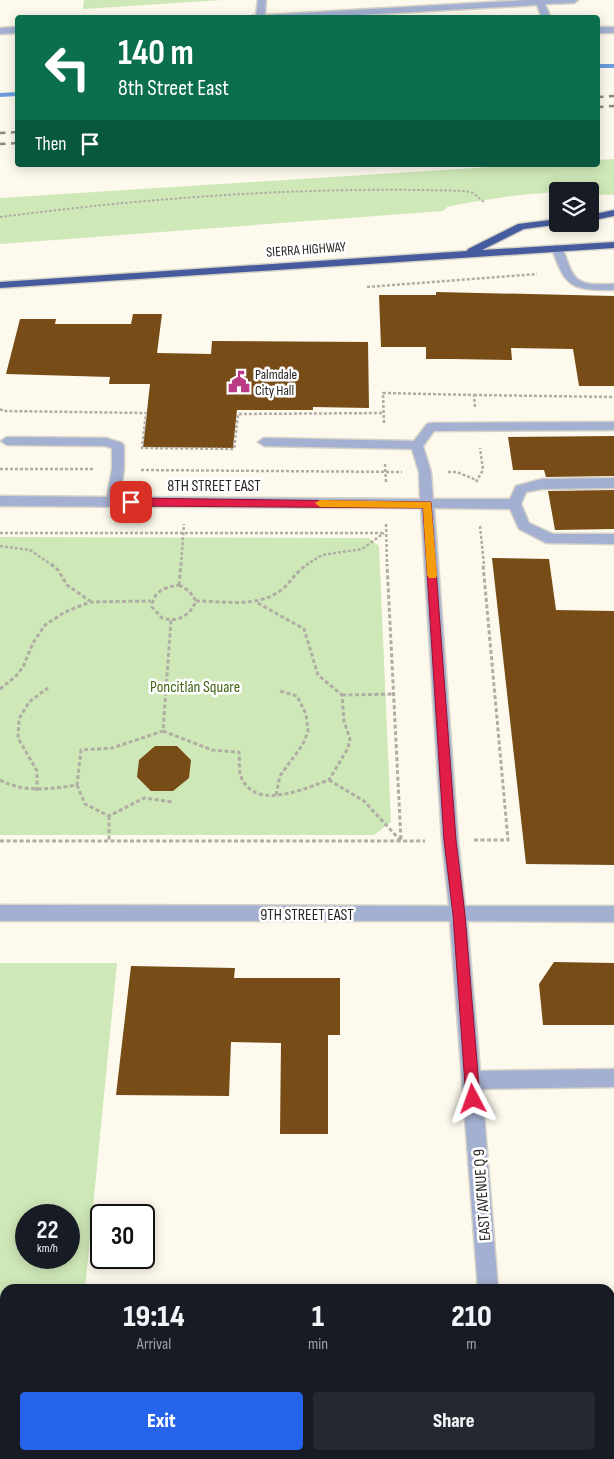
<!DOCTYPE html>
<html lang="en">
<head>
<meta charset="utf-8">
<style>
  :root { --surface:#171b24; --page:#242831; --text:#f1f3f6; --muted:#9ea1a6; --accent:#2563eb }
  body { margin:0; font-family:"Sofia Sans Condensed",sans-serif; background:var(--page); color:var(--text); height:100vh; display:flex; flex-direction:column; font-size:19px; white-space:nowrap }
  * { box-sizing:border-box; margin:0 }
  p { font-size:16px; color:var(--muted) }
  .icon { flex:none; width:28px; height:28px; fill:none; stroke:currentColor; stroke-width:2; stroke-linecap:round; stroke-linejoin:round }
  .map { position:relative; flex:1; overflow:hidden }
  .sheet { position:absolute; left:0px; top:1284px; width:615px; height:176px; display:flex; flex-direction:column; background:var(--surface); border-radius:15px 15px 0 0; box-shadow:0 2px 12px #0003 }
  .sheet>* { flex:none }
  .top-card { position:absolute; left:15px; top:15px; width:585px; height:152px; border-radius:5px; box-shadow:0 2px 12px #0003; background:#0b6e4f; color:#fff; overflow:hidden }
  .fabs { position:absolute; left:549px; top:182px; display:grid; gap:10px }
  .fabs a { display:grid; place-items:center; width:50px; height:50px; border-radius:5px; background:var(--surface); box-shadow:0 2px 12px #0003; font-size:25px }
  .speed { position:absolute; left:15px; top:1204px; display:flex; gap:10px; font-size:25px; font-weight:700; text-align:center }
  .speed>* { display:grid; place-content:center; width:65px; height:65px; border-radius:50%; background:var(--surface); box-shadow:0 2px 12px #0003; line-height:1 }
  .speed small { font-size:12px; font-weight:400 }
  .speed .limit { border:2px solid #111; border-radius:8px; background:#fff; color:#111 }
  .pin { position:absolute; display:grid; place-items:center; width:42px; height:42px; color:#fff; margin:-21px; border-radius:10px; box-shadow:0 2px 8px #0006 }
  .me { position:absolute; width:55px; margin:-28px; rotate:356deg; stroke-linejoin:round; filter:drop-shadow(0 0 4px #0008) }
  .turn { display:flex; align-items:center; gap:18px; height:105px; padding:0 20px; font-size:22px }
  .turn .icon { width:65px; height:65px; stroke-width:2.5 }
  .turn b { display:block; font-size:35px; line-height:42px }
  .then { display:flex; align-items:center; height:48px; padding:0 20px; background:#0003; gap:10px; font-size:19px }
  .eta { display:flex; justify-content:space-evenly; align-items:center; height:85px; text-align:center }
  .eta b { font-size:30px; font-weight:800; line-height:35px }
  .action { display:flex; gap:10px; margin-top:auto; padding:10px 20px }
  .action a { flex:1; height:58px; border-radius:5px; background:var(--accent); color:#fff; font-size:20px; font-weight:800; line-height:58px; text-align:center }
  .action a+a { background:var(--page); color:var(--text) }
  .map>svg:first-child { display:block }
  .green { fill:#cfe8b8; fill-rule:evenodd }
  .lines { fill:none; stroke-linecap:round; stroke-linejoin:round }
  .stream { fill:#6c9cdd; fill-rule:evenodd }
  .building { fill:#774c17 }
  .minor-casing { stroke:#d6d3c8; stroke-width:3 }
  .highway-casing { stroke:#d6d3c8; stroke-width:3 }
  .path-far2 { stroke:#b0ada4; stroke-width:2; stroke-dasharray:2.5 2; stroke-linecap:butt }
  .path-far1 { stroke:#b0ada4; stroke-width:2.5; stroke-dasharray:3 2; stroke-linecap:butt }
  .path { stroke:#b0ada4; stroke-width:3; stroke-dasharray:4 2.5; stroke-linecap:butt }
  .minor { fill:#a4b0d1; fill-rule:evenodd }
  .highway { fill:#465b9e; fill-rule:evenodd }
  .rail { stroke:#8a877f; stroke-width:2.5; stroke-dasharray:5.5 5.5; stroke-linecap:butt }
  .route { fill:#e11d48; stroke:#92132f }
  .slow { fill:#f59e0b }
  .labels { text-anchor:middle; stroke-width:5; stroke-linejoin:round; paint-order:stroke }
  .far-street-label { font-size:14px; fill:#272521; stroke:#fff }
  .far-poi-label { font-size:14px; fill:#272521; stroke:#fff; text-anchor:start }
  .street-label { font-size:16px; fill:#272521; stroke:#fff }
  .park-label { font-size:16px; fill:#426414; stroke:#fff }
</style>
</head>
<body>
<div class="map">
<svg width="614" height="1459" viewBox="0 0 614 1459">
  <rect width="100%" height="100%" fill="#fdf9ed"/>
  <path class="green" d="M84 0H223L83 9Z
    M614 159V195L590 194V191C542 191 495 197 447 207L443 211 0 244V198L523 165H598V160Z
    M0 537 369 538 379 546 391 822 374 835H0Z
    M0 963H117L85 1289H5V1455H10V1459H0ZM26 1215H69V1258H26Z"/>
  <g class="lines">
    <path class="stream" d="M598 64H614V68H598Z
      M18 92V96L0 97V93Z"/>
  </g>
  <path class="building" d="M436 292 614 296V386H579L573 349 511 348 512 360 452 359H426V347H381L379 295H436Z
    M133 314H162L157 353 211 354 212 341 368 342 369 408 313 407V410H237L233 448 143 447 150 384H109L110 377 6 374 20 319H56L55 324H131Z
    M614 436V476L546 477 544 470H513L508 437Z
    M614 490V529L555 530 548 491Z
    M492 558 549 559 556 610 614 611V865L526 864Z
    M155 746H177L191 760 189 778 173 791H151L137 777 139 760Z
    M554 962 614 963V1025H543L539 984Z
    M131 966 235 968 234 978H340V1035H328V1134H280L281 1043 231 1042 229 1096 116 1095Z"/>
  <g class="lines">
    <g class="minor-casing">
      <path id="minor" d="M258 0H266L265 15 528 0H578L574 3 545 4 551 18H542L537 5 305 18H245L256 15Z
        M18 27V33L0 34V28Z
        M598 27H614V33H598Z
        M557 245C567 247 567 273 579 280 588 286 604 284 614 284V290C573 290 565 289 552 248Z
        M614 422V430L434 431 423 446 431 472 433 499H510L516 486 542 479 614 478V488L542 489 526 492 521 504 529 523 553 534H614V544L546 543 519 529 510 509 434 508 458 840 465 906H614V922L467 921 480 1071 614 1069V1087L482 1089 498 1289H478L450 921H0V905L449 906 442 840 421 508 0 506V496L107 497 112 469V448L105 446 7 445 1 441 7 437 106 438 122 443 124 446V469L120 497 420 499 419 472 412 449 264 446 258 442 264 438 414 441 427 424 431 423Z
        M610 1329H614V1349H610Z
        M610 1421 614 1422V1444L610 1443Z
        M489 1455H511L512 1459H490Z"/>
    </g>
    <g class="highway-casing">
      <path id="highway" d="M614 210V216L590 221V215Z
        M558 219V224H562L524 229 482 250 614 242V248L0 288V282L467 251 468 249 518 224Z"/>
    </g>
    <path class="path-far2" d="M0 217C155 197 309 186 465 191L473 193 485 203"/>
    <path class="path-far1" d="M367 287 537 274
      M474 395 614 397
      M0 409 3 411 146 413 142 448 234 449 238 414 384 413
      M384 423 383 393 474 395 475 407
      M385 464 386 483
      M0 469H94
      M141 470 402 472
      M448 472H457L476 480
      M476 482 483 470 480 448
      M386 524 387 565
      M480 526 484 565
      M0 533H385
      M0 546 30 550 52 565
      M181 565 184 524
      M306 565 322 555 362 549 384 533"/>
    <path class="path" d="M51 564 58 570 67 585 90 601
      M179 585 189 591 196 601C190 616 177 623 162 618L152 607C153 591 165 587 179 585Z
      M179 585 181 564
      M196 601C223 601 256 608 280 591 290 584 296 571 308 564
      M0 689 16 676 23 667 33 643 45 625 65 612 90 602 151 601
      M342 695 395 694
      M163 731 212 750 239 752C240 761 238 772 242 779 258 811 305 788 329 780L348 748 350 739 344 721 342 695 318 675 304 629 256 602
      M0 780C25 793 50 789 77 785L81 750 112 748 163 731 171 620
      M329 780 364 801 401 841H425
      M77 785 85 804 109 816 144 798 173 802
      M37 791V771L18 738 19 719 29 702 48 688
      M276 795 280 776 303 744 308 731 306 714 297 696 280 691
      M109 816V841
      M474 840H508L483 564
      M0 841H401L387 564"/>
    <use href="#minor" class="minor"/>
    <use href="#highway" class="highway"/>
    <path class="rail" d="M598 97 614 96
      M598 107 614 106
      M0 133 18 132
      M0 144 18 143"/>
  </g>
  <path class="route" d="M131 498 431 502 456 840 465 915 480 1099 478 1104 473 1106 468 1104 466 1099 453 915 444 840 423 508 131 506 126 502Z"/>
  <path class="slow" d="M320 500 431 502 437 575 436 578H429L427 575 423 508 320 507 315 503Z"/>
  <defs>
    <g id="civic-bare" transform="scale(1.725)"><path d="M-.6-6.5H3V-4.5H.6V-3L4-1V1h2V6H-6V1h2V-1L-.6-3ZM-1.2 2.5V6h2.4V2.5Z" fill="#ba3a85" stroke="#fff" stroke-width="2.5" paint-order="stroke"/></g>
  </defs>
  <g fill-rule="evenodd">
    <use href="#civic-bare" x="239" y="382"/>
  </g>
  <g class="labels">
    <g class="far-street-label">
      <text transform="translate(306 249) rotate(-4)" y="5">SIERRA HIGHWAY</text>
    </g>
    <g class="far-poi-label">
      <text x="255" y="379">Palmdale<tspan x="255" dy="16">City Hall</tspan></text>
    </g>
    <g class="street-label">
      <text x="214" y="491">8TH STREET EAST</text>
      <text x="307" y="920">9TH STREET EAST</text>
      <text transform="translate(481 1195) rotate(-94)" y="6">EAST AVENUE Q 9</text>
    </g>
    <g class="park-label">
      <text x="195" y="692">Poncitlán Square</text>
    </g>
  </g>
</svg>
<div class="fabs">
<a><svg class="icon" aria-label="layers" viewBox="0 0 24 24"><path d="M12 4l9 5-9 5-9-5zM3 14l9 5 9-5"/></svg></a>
</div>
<div class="speed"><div>22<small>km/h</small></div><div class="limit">30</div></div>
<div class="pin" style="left:131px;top:502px;background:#d93025"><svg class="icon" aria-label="arrive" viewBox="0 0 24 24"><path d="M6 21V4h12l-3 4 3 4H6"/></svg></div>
<svg class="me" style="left:473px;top:1099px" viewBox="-20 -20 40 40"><path d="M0-17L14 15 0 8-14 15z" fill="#e11d48" stroke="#fff" stroke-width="4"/></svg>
<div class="top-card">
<div class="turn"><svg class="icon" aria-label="left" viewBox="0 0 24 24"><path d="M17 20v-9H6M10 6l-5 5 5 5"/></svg><div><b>140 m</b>8th Street East</div></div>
<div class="then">Then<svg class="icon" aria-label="arrive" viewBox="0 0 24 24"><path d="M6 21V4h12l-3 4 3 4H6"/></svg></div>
</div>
<section class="sheet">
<div class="eta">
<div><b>19:14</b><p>Arrival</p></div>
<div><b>1</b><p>min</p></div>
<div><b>210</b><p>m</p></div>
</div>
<div class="action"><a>Exit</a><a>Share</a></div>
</section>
</div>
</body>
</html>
